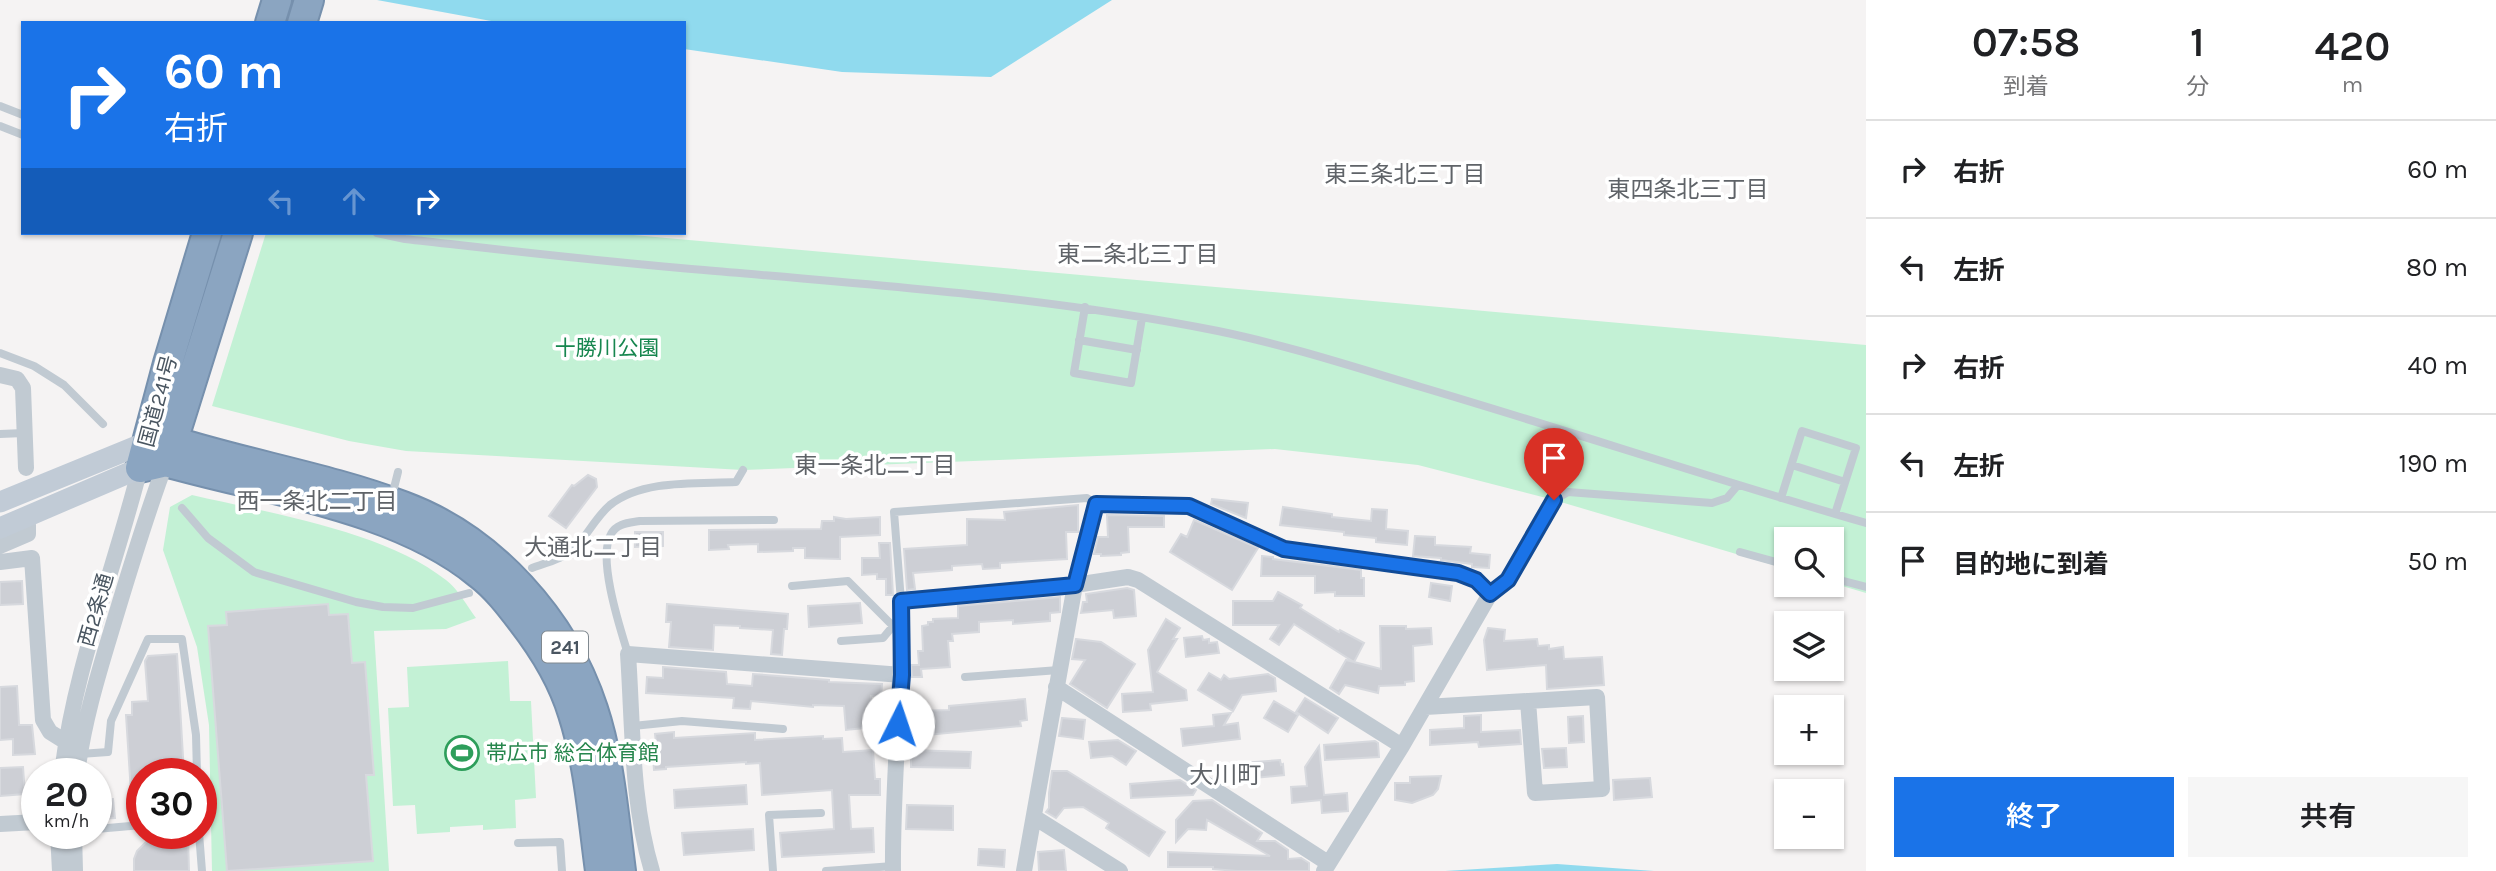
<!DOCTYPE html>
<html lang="ja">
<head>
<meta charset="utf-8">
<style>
  :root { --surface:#fff; --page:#f6f6f6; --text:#202124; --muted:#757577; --line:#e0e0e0; --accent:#1a73e8 }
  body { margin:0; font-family:Karla,"Noto Sans JP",sans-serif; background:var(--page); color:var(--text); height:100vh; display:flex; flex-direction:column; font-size:26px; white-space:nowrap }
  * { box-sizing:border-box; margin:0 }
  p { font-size:23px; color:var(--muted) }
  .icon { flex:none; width:38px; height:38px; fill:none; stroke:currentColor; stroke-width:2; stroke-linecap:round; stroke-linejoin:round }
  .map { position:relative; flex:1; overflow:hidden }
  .sheet { display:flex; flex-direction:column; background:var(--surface); width:630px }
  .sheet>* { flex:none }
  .hud { position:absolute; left:21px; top:21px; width:665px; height:214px; border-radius:0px; box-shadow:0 2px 5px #0004; background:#1a73e8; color:#fff; overflow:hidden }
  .fabs { position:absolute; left:1774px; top:527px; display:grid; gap:14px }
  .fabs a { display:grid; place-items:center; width:70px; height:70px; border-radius:0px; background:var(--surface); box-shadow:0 2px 5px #0004; font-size:35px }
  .speed { position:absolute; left:21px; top:758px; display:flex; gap:14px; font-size:35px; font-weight:700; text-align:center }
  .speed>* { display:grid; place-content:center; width:91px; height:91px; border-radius:50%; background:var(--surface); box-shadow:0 2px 5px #0004; line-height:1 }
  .speed small { font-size:18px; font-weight:400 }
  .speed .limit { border:10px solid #d22; background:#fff; color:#111 }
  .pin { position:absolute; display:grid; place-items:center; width:60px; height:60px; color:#fff; margin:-72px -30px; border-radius:50% 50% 50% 0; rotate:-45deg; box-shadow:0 0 7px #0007 }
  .pin .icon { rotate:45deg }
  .me { position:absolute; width:77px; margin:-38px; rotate:4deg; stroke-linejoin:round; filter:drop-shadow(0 0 5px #0008) }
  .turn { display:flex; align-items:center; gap:24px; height:147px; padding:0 28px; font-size:32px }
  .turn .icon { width:91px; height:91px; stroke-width:2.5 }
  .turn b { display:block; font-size:49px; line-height:60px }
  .lanes { display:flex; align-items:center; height:66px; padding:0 28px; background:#0003; justify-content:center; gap:35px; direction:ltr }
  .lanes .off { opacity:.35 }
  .eta { display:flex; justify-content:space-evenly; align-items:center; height:119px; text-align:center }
  .eta b { font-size:42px; font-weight:600; line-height:49px }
  .cta { display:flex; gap:14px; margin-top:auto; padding:14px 28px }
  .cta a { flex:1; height:80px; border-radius:0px; background:var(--accent); color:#fff; font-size:28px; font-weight:600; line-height:80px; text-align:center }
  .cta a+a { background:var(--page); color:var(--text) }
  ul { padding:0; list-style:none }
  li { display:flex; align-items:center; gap:21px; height:98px; padding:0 28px; border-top:2px solid var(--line) }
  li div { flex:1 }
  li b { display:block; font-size:26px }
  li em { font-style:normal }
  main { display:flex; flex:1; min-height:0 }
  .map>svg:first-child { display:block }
  .green { fill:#c3f1d5 }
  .water { fill:#90daee }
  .building { fill:#cdcfd5; stroke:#d7d9de; stroke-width:2 }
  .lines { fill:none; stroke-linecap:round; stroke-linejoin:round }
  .highway-casing { stroke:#7690ad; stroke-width:32 }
  .lane { stroke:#c1cad2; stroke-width:8 }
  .street { stroke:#c1cad2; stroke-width:16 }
  .secondary { stroke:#c1cbd6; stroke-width:21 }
  .highway { stroke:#8ba5c1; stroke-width:28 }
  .route-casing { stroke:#114b97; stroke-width:18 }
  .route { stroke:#1a73e8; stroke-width:12 }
  .labels { text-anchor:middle; stroke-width:7; stroke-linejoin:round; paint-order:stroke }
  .shield { fill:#fff; stroke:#808990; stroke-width:2 }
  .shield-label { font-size:19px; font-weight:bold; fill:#4a5661 }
  .park-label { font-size:21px; fill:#17864f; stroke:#fff }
  .street-label { font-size:21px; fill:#4a5661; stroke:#fff }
  .leisure-label { font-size:21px; fill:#27864d; stroke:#fff; text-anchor:start }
  .neighbourhood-label { font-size:23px; fill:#5f6368; stroke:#fff }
  .quarter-label { font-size:24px; fill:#5f6368; stroke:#fff }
</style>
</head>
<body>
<main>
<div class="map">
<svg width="1866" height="871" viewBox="0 0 1866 871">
  <rect width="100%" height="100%" fill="#f5f3f3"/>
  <path class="green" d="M266 233H611L1866 345V593L1832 583V539H1787V569L1554 500 1418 465 1275 449 743 470 406 451 349 441 212 406Z
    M192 495C269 513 385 531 446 580 458 589 467 606 476 618L446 629 374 631 389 871H212L209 725 197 647 163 550 170 507Z
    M508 661 510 701H531L536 798 515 800 516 828 483 830V825L450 827V832L417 834 415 805 393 806 388 708 409 707 407 667Z"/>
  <path class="water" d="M377 0H1112L991 77 842 72 684 49V23H502Z
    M1557 864 1654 871H1444H1445Z"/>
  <path class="building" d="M588 475 596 479 597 487 566 528 549 516 572 485 574 486Z
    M1212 499 1248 503 1246 518 1211 504Z
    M1078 505V532H1066L1067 559 1000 563V568L983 569 982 564 952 566V570L913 573 915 589 907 590 904 549 967 545V519L1005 520 1004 512Z
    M1283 507 1332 514V517L1371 521 1372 509 1387 510 1386 529 1408 531 1407 545 1376 542V538L1344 535V532L1280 525Z
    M1107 515 1164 516V527H1128L1129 552 1121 553V555L1101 556V554H1094L1098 537H1108Z
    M834 517 846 519 880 517V535L840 537V559L805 558V548H793V551L758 552V544L728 545 729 549 709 550V530L821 529 822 521H834Z
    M1194 520 1258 548 1232 590 1170 552 1181 534 1187 537Z
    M635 532H663V546L635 547Z
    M1415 536 1435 537V545L1471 547 1470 553 1490 555 1489 568 1472 567V564L1441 560V558L1413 556Z
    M879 543H890L893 595H886V579H877V574L862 575V558H880Z
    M1262 556 1273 557V559L1361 570V578H1364V596H1335V592L1315 593V576H1261Z
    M22 581 23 604 0 605V582Z
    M1431 583 1452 586 1450 601 1429 597Z
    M1127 588 1134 590 1136 616 1114 618 1113 610 1081 613 1083 602H1087L1086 594Z
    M1278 592 1302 605 1300 608 1339 632 1340 630 1364 643 1354 662 1294 624 1279 645 1270 639 1279 625H1233V601H1273Z
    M1060 597V612L1050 613V621L1013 624V620L979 622V632L952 634 953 641H948L950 667 921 669 922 677H912L911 665H919L918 651H923L922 626 928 625V622H933V619L958 618V606Z
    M860 603 862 623 809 627 808 606Z
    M328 604 329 615 348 614 352 663 365 662 374 775H366L373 861 227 871 208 626 227 625 226 612Z
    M667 604 788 614 787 629H784L782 655 771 654 773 630 740 628V626L714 625 713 650 669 647 671 622H666Z
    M1166 619 1180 628 1173 639H1177L1157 672 1186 690 1187 700 1150 704 1151 710 1123 712 1122 694 1153 692 1148 650Z
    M1380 626H1406V629L1431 628 1432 644 1413 646 1414 681 1405 682V685L1379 686 1378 693 1345 685 1339 694 1330 688 1346 660 1381 669Z
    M1488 628 1505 630 1504 641 1537 639 1538 646 1549 645V649L1563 647 1564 659 1602 657 1604 685 1547 689 1546 665 1487 670 1484 640Z
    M1202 636 1203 640 1209 639V643L1217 642 1219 653 1186 657 1184 638Z
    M1076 639 1101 642 1135 664 1107 708 1070 684 1085 660 1072 659Z
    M177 654 184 774H142V793H131L126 715H132V702L148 701 145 661 148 656Z
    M663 667 726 672 727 684 752 686 753 674 829 680V682L882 684 881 697 871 696 874 727 846 730 844 706 813 705V707L751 701 750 709 733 708 734 698 646 693 647 677 663 678Z
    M1209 673 1221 680 1224 675 1229 679 1268 674 1275 678 1276 691 1242 695 1233 711 1198 690Z
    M17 686 19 725H32L35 754 13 755V739L0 740V687Z
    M1305 698 1338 718 1328 733 1296 712Z
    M1025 699 1027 720 1020 721 1021 726 917 736 916 711 949 710V706Z
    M1274 701 1298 715 1288 732 1264 718Z
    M1231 713 1224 725 1238 723 1240 739 1183 746 1181 729 1214 726 1213 715Z
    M1481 715V732L1520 730 1521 744 1479 747 1478 742 1430 745V730L1464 728V716Z
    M1583 716 1584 742 1569 743 1568 717Z
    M1062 718 1085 720 1083 739 1059 736Z
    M674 732V738L755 733V740L823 736V739L842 738 843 752 873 750 875 779H880V795H849L851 829 873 828 874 852 782 857 780 833 834 829 832 790 762 795 760 763 746 764V762L666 767V769L654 770 652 743H656L655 734Z
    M1118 740 1136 751 1126 765 1112 756 1091 758 1089 742Z
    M1375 741 1378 743 1379 757 1325 760 1324 745Z
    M1319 746 1324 795 1347 793 1348 811 1322 813 1321 800 1292 803 1291 787 1307 786 1305 767Z
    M1566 748 1567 767 1544 768 1542 749Z
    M911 750 971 752 970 768 911 767Z
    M1280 760 1281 765 1283 764 1284 775 1244 779 1242 763Z
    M23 767 25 794 0 796V768Z
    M1052 771H1067L1165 832 1149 856 1106 828 1109 823 1083 807 1064 808 1056 818 1046 812 1049 808V793Z
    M1441 776 1438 789 1433 795 1412 803 1395 800V783H1410V777Z
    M1650 778 1652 797 1614 800 1613 780Z
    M1180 780 1196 790 1193 795 1131 798 1130 784Z
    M746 785 747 804 675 808 674 790Z
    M113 799 115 818 96 819V800Z
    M1212 800 1262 833 1257 841H1275L1288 850V859L1301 858 1309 863V871H1237L1213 869V867H1168V852L1270 856 1207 820 1206 830 1188 829 1176 842V820L1193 801Z
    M907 805 953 806V830L906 829Z
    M753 829 754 850 684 855 682 833Z
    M188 836 189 871H134V859L137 851 148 840Z
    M979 849 1005 850 1004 867 978 865Z
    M1064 850 1066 871H1039L1038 852Z"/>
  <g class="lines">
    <g class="highway-casing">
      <path id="highway" d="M270 23 277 0
        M302 23 309 0
        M207 233 168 363 140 468 166 462C267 491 396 506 479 574 496 587 509 604 522 621 543 648 563 681 573 714 589 764 593 819 600 871
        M147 442 173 441C249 465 329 478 403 506 492 539 564 620 593 709 610 760 614 818 621 871
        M168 457 238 233"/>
    </g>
    <path class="lane" d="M0 106 23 115
      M0 126 23 135
      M377 233 405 239C504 250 604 262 704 270 876 285 1048 297 1218 331 1286 345 1354 367 1421 387 1570 431 1717 480 1866 523
      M1085 307 1074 373 1131 383 1142 318
      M1079 340 1137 350
      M0 353 34 366 64 385 103 424
      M0 434 24 433
      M1792 465 1845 482
      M392 496 398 472
      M1781 498 1802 431 1856 448 1835 514
      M1554 500 1568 492 1712 503 1727 498 1738 485
      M182 508 208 538 254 572 356 602 383 607 413 608 469 593
      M1740 552 1787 565
      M532 568C546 563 566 558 576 547 588 534 596 517 610 505 643 479 697 484 736 482L743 470
      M1832 578 1866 587
      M792 586 848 581 900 633
      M901 601 894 512 1087 498 1096 504
      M841 641 883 638 893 626
      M628 654C620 628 597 558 611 534 617 523 629 523 640 521L774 520
      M965 677 1059 670
      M633 726 682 721 783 729
      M80 754 108 752 111 721 148 639H182L196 735 197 774
      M96 829 142 825
      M199 833 202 871
      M518 843 560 842 562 871
      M773 871 769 815 821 813
      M826 871 893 866"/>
    <path class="street" d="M0 375 17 379 23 388 26 468
      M0 546 28 534V525
      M0 562 32 558 43 720 50 732 66 742
      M1056 687 1328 863
      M1425 707 1597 697 1602 789 1535 793 1528 701
      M62 774C73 672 115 568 140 468
      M77 774C83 725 97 678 111 632 128 575 145 518 166 462
      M1034 817 1120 871
      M0 824 37 822
      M58 833 60 871
      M74 833 75 871
      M652 871C631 802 633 726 628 654L902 675
      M893 871C892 781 903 691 901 601L1075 585 1128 577 1138 580 1402 746
      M1024 871 1075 585 1096 504 1189 506 1285 549 1458 573 1476 580 1490 594
      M1324 871 1402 746 1490 594 1508 580 1554 500"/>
    <path class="secondary" d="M0 502 147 442
      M0 528 140 468"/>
    <use href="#highway" class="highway"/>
  </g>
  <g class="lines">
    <g class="route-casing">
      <path id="route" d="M898 724 902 675 901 601 1075 585 1096 504 1189 506 1284 549 1458 573 1476 580 1490 594 1508 580 1554 500"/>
    </g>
    <use href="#route" class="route"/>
  </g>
  <defs>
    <g id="stadium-ring" transform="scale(1.75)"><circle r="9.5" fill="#fff" stroke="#2e9e5b" stroke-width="1.5"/><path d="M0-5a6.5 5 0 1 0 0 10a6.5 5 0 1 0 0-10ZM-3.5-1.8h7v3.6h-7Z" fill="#2e9e5b"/></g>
  </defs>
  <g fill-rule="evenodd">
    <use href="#stadium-ring" x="462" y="753"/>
  </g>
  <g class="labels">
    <rect class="shield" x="542" y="631.5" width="46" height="31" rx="5"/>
    <g class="shield-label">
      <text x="565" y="654">241</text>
    </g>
    <g class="park-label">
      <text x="607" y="355">十勝川公園</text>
    </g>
    <g class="street-label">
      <text transform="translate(158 401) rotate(-75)" y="7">国道241号</text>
      <text transform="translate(96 610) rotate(-74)" y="7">西2条通</text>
    </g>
    <g class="leisure-label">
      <text x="486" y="760">帯広市 総合体育館</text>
    </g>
    <g class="neighbourhood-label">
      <text x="1405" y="182">東三条北三丁目</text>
      <text x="1688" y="197">東四条北三丁目</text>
      <text x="1138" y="262">東二条北三丁目</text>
      <text x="875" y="473">東一条北二丁目</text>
      <text x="317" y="509">西一条北二丁目</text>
      <text x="593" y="555">大通北二丁目</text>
    </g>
    <g class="quarter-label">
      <text x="1225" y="783">大川町</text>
    </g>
  </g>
</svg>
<div class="fabs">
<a><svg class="icon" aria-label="search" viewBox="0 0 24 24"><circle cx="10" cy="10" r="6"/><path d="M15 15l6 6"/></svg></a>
<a><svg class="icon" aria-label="layers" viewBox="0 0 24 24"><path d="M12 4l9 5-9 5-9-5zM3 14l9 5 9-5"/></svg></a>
<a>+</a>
<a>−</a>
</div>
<div class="speed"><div>20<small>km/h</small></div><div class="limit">30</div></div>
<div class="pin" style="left:1554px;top:500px;background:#d93025"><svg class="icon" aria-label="arrive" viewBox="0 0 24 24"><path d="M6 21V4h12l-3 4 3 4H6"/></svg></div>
<svg class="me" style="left:898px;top:724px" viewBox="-20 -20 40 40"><circle r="19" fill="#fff"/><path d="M0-13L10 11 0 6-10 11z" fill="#1a73e8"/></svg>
<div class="hud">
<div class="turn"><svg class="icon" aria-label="right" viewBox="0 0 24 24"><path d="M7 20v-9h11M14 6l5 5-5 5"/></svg><div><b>60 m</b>右折</div></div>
<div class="lanes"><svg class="icon off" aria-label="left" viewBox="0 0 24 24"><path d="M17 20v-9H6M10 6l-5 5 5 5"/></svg><svg class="icon off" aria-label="ahead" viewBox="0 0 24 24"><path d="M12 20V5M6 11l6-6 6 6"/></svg><svg class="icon" aria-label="right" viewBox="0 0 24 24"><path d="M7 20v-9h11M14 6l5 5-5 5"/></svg></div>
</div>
</div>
<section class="sheet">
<div class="eta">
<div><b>07:58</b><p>到着</p></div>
<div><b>1</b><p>分</p></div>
<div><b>420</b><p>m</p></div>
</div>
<ul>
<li><svg class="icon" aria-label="right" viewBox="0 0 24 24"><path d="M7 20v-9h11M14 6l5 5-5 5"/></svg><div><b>右折</b></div><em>60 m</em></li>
<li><svg class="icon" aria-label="left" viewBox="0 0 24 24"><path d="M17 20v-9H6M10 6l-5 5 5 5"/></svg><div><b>左折</b></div><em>80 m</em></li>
<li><svg class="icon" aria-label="right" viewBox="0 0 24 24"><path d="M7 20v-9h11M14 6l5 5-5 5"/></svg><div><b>右折</b></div><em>40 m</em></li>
<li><svg class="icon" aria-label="left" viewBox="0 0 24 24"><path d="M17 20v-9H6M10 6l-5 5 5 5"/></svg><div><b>左折</b></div><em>190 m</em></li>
<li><svg class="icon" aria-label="arrive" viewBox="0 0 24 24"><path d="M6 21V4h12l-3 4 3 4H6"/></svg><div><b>目的地に到着</b></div><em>50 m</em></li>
</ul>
<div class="cta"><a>終了</a><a>共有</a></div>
</section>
</main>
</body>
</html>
